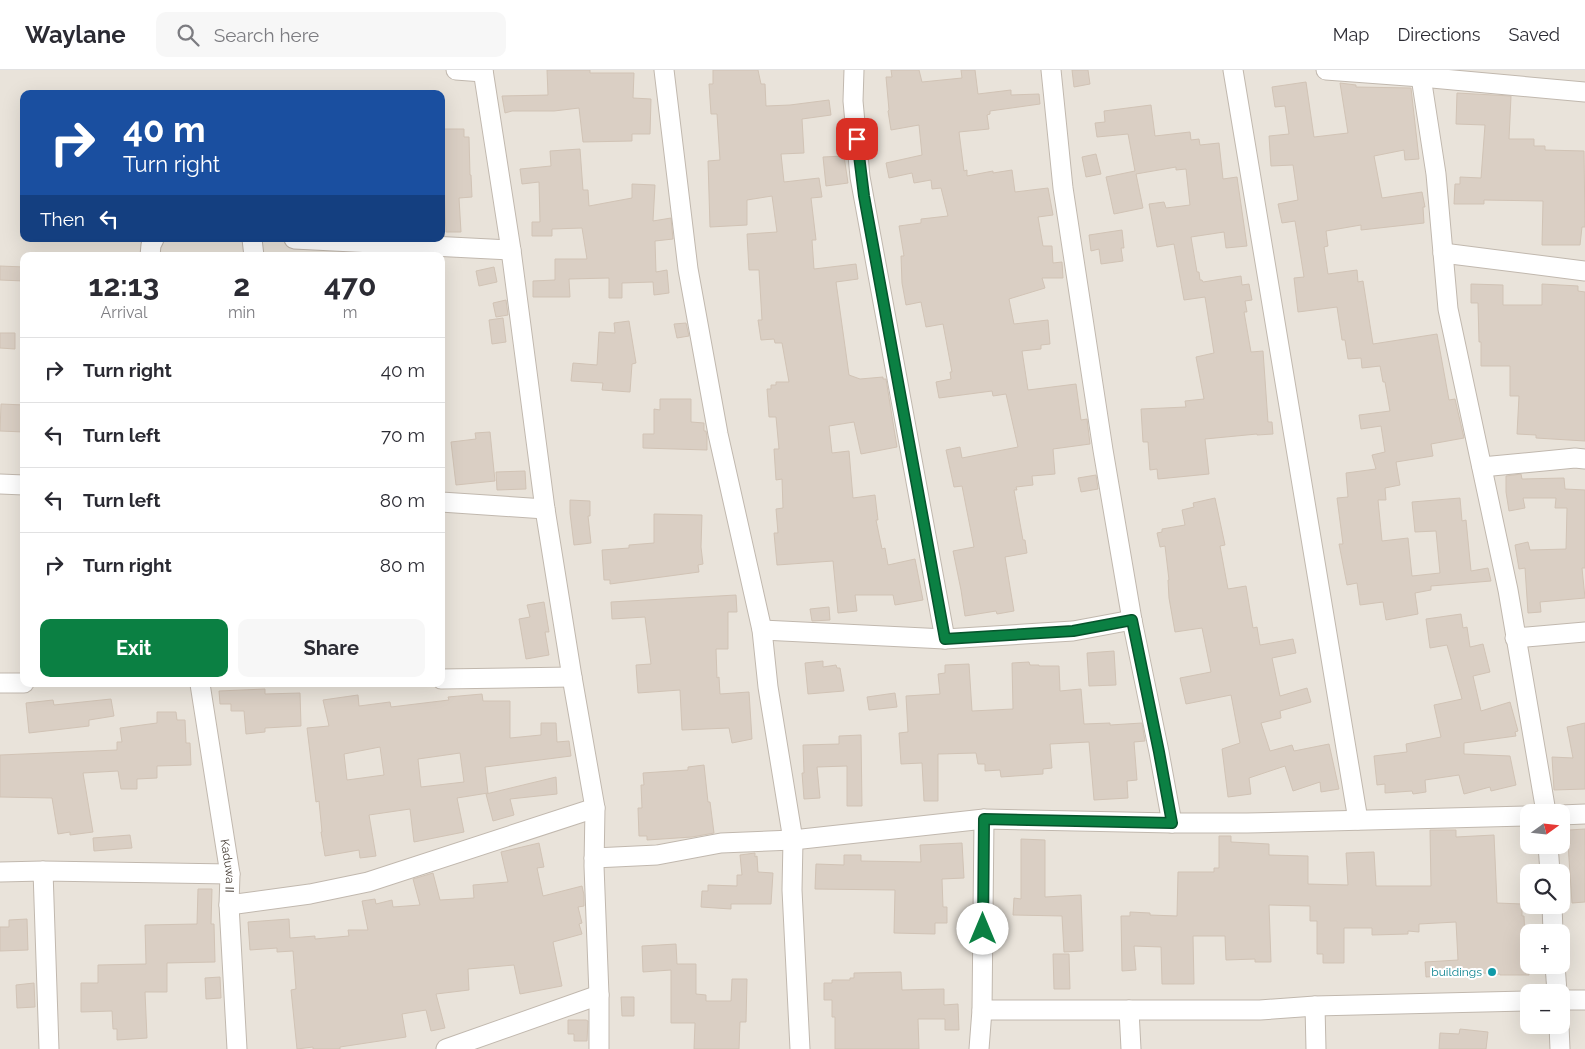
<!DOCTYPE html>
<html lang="en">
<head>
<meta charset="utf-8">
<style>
  :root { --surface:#fff; --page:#f7f7f7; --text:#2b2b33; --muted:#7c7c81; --line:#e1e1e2; --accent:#0b8043 }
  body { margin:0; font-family:Raleway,sans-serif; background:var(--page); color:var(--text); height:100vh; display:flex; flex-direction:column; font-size:19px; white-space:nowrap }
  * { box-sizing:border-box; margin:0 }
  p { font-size:16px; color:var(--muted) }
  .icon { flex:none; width:28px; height:28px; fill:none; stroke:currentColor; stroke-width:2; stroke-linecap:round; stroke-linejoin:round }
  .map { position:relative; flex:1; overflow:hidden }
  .side { position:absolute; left:20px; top:182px; width:425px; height:435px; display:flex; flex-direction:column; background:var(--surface); border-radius:10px; box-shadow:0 5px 20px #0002 }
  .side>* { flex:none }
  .hud { position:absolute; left:20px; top:20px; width:425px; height:152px; border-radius:10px; box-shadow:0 5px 20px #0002; background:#1a4fa0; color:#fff; overflow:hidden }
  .needle { width:32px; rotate:75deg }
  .buttons { position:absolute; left:1520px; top:734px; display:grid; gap:10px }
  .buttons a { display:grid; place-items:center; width:50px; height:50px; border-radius:10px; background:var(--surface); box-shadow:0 5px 20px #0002; font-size:25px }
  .pin { position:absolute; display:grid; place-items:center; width:42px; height:42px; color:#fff; margin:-21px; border-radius:10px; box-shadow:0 2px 8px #0006 }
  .me { position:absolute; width:55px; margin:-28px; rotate:0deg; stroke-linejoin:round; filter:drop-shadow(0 0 4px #0008) }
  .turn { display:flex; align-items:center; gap:18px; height:105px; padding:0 20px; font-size:22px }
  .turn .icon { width:65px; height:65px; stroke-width:2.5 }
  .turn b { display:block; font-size:35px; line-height:42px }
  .then { display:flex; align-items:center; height:48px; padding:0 20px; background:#0003; gap:10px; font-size:19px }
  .eta { display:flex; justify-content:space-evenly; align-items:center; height:85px; text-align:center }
  .eta b { font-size:30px; font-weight:700; line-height:35px }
  .cta { display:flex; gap:10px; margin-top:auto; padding:10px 20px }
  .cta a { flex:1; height:58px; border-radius:10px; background:var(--accent); color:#fff; font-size:20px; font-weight:700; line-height:58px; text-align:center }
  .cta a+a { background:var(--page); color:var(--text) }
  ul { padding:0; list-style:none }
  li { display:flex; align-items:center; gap:15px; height:65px; padding:0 20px; border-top:1px solid var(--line) }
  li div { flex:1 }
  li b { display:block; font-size:19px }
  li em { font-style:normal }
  header { display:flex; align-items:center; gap:30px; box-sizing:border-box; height:70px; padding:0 25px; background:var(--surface); border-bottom:1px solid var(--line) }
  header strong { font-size:24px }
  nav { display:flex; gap:28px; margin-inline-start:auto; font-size:18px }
  .search { width:350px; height:45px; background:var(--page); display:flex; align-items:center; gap:12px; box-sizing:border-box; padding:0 18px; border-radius:10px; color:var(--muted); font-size:19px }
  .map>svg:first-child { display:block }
  .residential { fill:#e9e3da; fill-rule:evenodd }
  .building { fill:#dacfc4; stroke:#d1c3b5; fill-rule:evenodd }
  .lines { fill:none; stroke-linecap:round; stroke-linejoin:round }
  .street-casing { stroke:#c1b8ae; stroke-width:21 }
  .street { stroke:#fff; stroke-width:19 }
  .route-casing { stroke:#07532c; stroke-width:12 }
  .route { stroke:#0b8043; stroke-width:9 }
  .culture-dot { fill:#0f9aa8; stroke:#fff; stroke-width:2 }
  .labels { text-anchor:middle; stroke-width:4; stroke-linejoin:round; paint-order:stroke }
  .street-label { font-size:12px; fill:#4a4139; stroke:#fff }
  .culture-label { font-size:12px; fill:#0d838f; stroke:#fff; text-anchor:end }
</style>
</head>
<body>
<header>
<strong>Waylane</strong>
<div class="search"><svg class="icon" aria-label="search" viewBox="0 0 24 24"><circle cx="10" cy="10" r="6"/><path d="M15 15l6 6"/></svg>Search here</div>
<nav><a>Map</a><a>Directions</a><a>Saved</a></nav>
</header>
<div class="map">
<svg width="1585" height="979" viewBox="0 0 1585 979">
  <rect width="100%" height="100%" fill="#f5f1ec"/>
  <path class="residential" d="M0 0H1585V979H0ZM24 24H441V169H24ZM24 186H441V614H24ZM1529 742H1561V775H1529ZM1529 802H1561V835H1529ZM1529 862H1561V895H1529ZM1529 922H1561V955H1529Z"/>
  <path class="building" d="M547 0H590V3H634L633 28 651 29 650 64H632V71L583 72 579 38 554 41H512L505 43 502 26 548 25Z
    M713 0H758L761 14H765L766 36 790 35 829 30 831 45 802 49 804 83 781 84 784 112 819 108 822 127 811 128 816 170H812L814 199 856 194 858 209 836 212 849 305 860 309 883 307V309H886L897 377 861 384 854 352 829 356 832 383 849 381 853 428 875 425 878 450H876L882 479 885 478 888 495 915 489 923 530 895 535 893 525H855L857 541 838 543 833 491 777 495 774 463H778L776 439 783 438 782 409 776 410 774 379H779L776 347H769L767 319H771V315H776V312H789L782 273H775L774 269 761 270 758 250H762L759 200H749L747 164 777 162 772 126 747 130V155L710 157 708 91 720 90 717 44H711L709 14H713Z
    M891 0H919L922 12 962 8 961 0H975L978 24 1011 20V25L1039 24 1040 34 990 41V44L987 45 989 59 959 62 964 101 967 100V106L993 101V103L1012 100 1015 122 1048 118 1053 145 1038 147 1043 176H1052L1053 193 1062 192 1063 208H1042L1045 218 1009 229 1014 254 1048 250 1050 274 1041 275V279L1022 281 1028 320 1076 314 1081 350 1087 349 1090 374 1053 379 1055 404 1032 406 1033 415 1016 417 1017 420H1014L1023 470H1025L1027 483 1005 487 1014 541 997 544 996 541 965 546 961 520 953 481 974 477 962 416 954 417 946 380 960 377 962 388 1018 377 1006 324 993 326 992 321 939 328 936 312 951 309 950 302H952L943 254 926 257 921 232 906 235 902 213 901 186H904L899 156 921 153V149L948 146 941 118 932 119 931 110 914 113 912 103 889 108 886 93 922 85 919 55 891 60 888 41 889 40 886 7H892Z
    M1072 0H1088L1090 14 1074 17Z
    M1306 12 1314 67 1348 63 1340 13 1356 15V17L1411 18 1419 89 1405 90 1404 80 1374 86 1382 128 1422 122 1425 137H1423L1424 153 1361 160V155L1326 161 1328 176 1324 177 1328 204 1357 200 1358 212 1363 211 1373 274 1437 264 1449 330 1455 329 1464 368 1431 374 1433 386 1396 392 1400 415 1385 418 1386 430H1378L1382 471 1408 468 1412 506 1440 503 1436 461 1415 462 1412 432 1460 428 1462 451 1466 450 1471 501 1488 498 1491 511 1431 516V520L1415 523 1418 544 1386 550 1383 532 1360 535 1357 513 1347 515 1339 474H1343L1337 428 1348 427 1346 403 1376 399 1372 385 1385 382 1381 356 1361 359 1359 345 1390 341 1385 312H1383L1380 296 1362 298 1361 288 1348 289 1345 270H1342L1337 237 1298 242 1294 208 1304 207 1295 151 1282 153 1278 134 1298 130 1293 95 1271 96 1269 66 1289 64 1285 36 1275 37 1272 17Z
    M1457 23 1511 26 1509 69H1534V76H1545V80L1584 81 1585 157H1582L1580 175H1542L1543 131 1484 130V134H1454L1455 114H1460V107L1481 108 1485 55 1456 54Z
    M1151 35 1155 66 1190 62 1191 70 1199 69 1200 75 1219 73 1223 109 1237 107 1247 176 1226 178 1224 162 1191 167 1197 202H1199L1200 210H1202L1203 212 1241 206 1242 215 1249 214 1252 230 1245 231 1247 242H1244L1251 282 1263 281 1268 352H1272L1273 364 1257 365V364L1205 369 1209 404 1158 409 1157 399 1150 400 1148 372H1143L1141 339 1186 337 1185 331 1204 329 1196 287 1214 283 1205 227 1184 230 1174 174 1157 177 1149 134 1164 132 1166 138 1190 135 1186 99 1176 100V97L1136 104 1143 138 1114 144 1106 107 1135 101 1128 64 1097 67 1095 53 1105 52 1104 41Z
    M441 59H464V67H469L470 105H471L472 127 459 128 461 162H446Z
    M580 79 583 120H588L589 136 632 128V114L655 115 653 151 671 148 673 169 655 171 656 202 667 200 669 223 654 225 653 212 622 213V228H609V208L569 209 570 227H533V211L555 210V189H587L582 158 552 159V166H532V152H540L539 112 522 114 520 99 551 96 550 81Z
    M1096 84 1101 104 1086 107 1082 87Z
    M844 86 848 113 826 116 823 87Z
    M1122 160 1124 178H1121L1123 191 1101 194 1099 179 1091 181 1089 165Z
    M0 196 24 197V211L0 210Z
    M494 197 497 212 479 216 476 201Z
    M1471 214 1503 215V235H1542V214L1578 216V221L1585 222V371L1536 368V365L1517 364 1519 326H1510V296H1481V272H1479L1478 233H1471Z
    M506 230 508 245 496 247 493 233Z
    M503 248 506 272 492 274 489 250Z
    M629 251 636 293 632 294 630 322 602 320 603 313 571 311 573 293 597 295 599 262 615 263 614 253Z
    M686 253 689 266 677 268 674 254Z
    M0 263H15V279L0 278Z
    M660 329H691V352L704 353V361H706L707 367V380L643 378V364H654V339L660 340Z
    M1 334 24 335V362L0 361Z
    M490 362 495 411 456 415 451 372 476 369 475 363Z
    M525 401 526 419 497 420 496 402Z
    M1521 404 1522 409 1564 408 1565 419 1585 420V498H1582L1585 528 1540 532 1541 542 1528 543 1525 498 1519 499 1515 475 1528 472 1530 480 1566 479 1567 438H1555L1556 428H1523L1525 438 1509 441 1506 422V406Z
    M1096 405 1098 419 1081 422 1078 408Z
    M1215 428 1225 475 1220 476 1228 519 1246 516 1253 558 1257 557 1260 575 1293 569 1296 583 1272 588 1280 626 1307 618 1311 632 1280 641 1281 648 1261 653 1270 681 1292 675 1294 681 1329 674 1339 719 1321 722 1320 712 1293 721 1285 696 1249 708 1251 724 1228 727 1222 679 1240 673 1231 625 1186 634 1180 608 1211 602 1202 558 1175 562 1169 528 1168 510H1169L1165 476 1160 477 1157 463 1162 462V459L1185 455 1182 440 1194 437 1193 433Z
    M570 430 590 431V446H588L591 473 574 475 570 443Z
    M654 444 702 445 701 477 703 494 698 495 699 502 610 514V510H604L602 480 629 478V475L654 473Z
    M736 525 737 542H728V579H716L717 608 719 607 720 624 749 622 752 669 732 673 729 658 682 660 680 620 638 623 636 595 651 594 645 547 612 549 611 532Z
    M544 532 549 562H545L549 585 526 589 519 549 530 547 527 535Z
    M829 537 830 550 812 551 810 539Z
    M1461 544 1463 558 1467 557 1470 577 1483 574 1490 602 1473 606 1481 641 1510 632 1518 661 1515 662 1516 666 1464 673V684L1510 686 1516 715 1491 721 1490 717 1464 724 1459 705 1425 710 1426 722 1413 724 1412 721 1385 723V714L1377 715 1374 686 1407 682 1406 674 1441 667 1434 635 1462 629 1447 575 1430 578 1426 549Z
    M1114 581 1116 615 1089 616 1087 583Z
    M823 591V597L836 595 837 598H840L844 621 808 624 805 593Z
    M1029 592 1030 595H1039V596H1059L1060 621 1081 619 1084 654 1110 653V655L1142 653 1145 671 1134 672 1137 710 1127 711 1128 728 1094 730 1089 672 1050 674 1052 698 1043 699V704L1001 707 1000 700 985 701V694H978L976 683 938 684V731H924L922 693 901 694 899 663 908 662 906 626 940 624 938 604 945 603V595L969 594 972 641 1013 639 1012 593Z
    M265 619V624L300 623 301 656 265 658V662L246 664 244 641H231V634H220L219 621Z
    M895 623 897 637 869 640 867 627Z
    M482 624 483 631H510V668L541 665V653H556L557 672 569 671 571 686 485 697 488 723 457 728 464 762 414 772 410 739 369 745 376 786 360 788 359 780 325 786 321 762H322L319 731 316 732 307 658 329 656 323 630 358 625 359 636 390 632 391 637 449 630 448 627ZM380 677 384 705 347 710 344 684ZM460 683 464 712 421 717 418 689Z
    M111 629 114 646 89 650V656L29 663 26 633 53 630 54 635Z
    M157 642H176L177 650H185L186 673H190L191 695 157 696V708L137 709V719H121L118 701 83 703 93 762 70 765V762L58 764 52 728 0 727V685L117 680V672H122L120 658 157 653Z
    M1585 653V719L1554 720 1552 687 1573 688 1567 657Z
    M861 665 862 736H847V696L817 697 820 728 804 729 802 703H804L803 675 839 674V666Z
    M704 695 708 732H710L714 763 692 767 647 770V766H639L638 738H642L641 715H644L643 703 688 700V697Z
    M556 707 557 724 510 729 514 745 493 751 486 724Z
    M1585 759V832L1572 833 1568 774H1570L1569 760Z
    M1430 760H1456V767L1494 765 1497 833 1522 834V846H1524L1525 869 1529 868V905H1500V904L1488 905V903L1426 907 1425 892 1458 890 1456 852 1419 854V862L1408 861V864L1372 865V858H1344V893H1323V884H1317V851H1310V836L1269 835 1271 892H1255V889L1226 890 1225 866H1193L1194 914H1162L1161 877 1134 876 1136 900 1122 901 1121 846H1130V842L1150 843V845L1177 846 1178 802H1214V798H1219V766H1231V772L1269 774V785L1308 786V814L1348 815 1346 783 1374 782 1376 816H1431Z
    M130 765 132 778 94 781 93 768Z
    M1021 769 1045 770V827L1081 825 1083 881 1064 882 1062 846 1013 845 1014 828 1021 829Z
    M539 773 544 797 537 798 543 826 582 816 584 825V836L578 837 582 853 579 854 582 864 553 872 562 916 520 924 514 895 468 899 469 920 436 924 445 958 431 961 426 940 402 944 406 967 340 977V979H313V977L297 979 291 920 296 919 293 881 277 882V878L250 880 248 852 289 849 290 868 315 866V869L349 866 348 860H368L362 831 375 829 376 834 392 830 393 837 420 835 413 809 433 803 440 830 474 828 473 815 508 812 501 782Z
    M962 773 964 808 942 809 943 837H947V853H935V864L894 863 895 820 815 819 816 794 844 795V785H861V791L921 792 920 775Z
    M755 783V787L757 786 758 802 773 803 771 834H731V839L701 837 702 821H708V815L737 816V805H742L740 785Z
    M198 819H212L211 854H214L215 892 167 893V922H145L147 968 117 970V959H113L112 941 81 942V913H98V895L146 894 145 855 197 854Z
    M27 849 28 880 0 881V857H9V850Z
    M676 874 677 894H696V924L706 925V931H731L732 909H747L746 952H740L739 979H694L695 953H671V900L643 902 642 876Z
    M1053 884H1069L1070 919H1054Z
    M901 902 902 920 944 919V935L958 934 959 960H945V949H918L919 979H835V947H832V930H824V913H832V910H850V908H854V903Z
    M220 907 221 928 206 929 205 908Z
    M34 913 35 937 17 938 16 915Z
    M621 927H634V946H622Z
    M568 950H586L588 951 587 971H574V964H568Z
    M1460 959 1488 962 1486 979H1439L1440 963 1459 964Z"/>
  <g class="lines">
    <g class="street-casing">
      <g id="street">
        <path d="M456 0 483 2"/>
        <path d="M483 0 511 180 545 439 572 607 595 738 594 796 599 925V979"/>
        <path d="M664 0 688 199 718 364 762 560 768 617 793 770 792 820 800 979"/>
        <path d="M854 0 853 31 860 107 945 569"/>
        <path d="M1051 0 1063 118 1103 380 1132 550 1159 682 1172 753"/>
        <path d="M1233 0 1358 750"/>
        <path d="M1326 0 1421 7 1585 22"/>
        <path d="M1421 0V7L1436 104 1448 239 1508 520 1546 742"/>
        <path d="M252 169 254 186"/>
        <path d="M294 169 511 180"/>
        <path d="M1443 183 1585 201"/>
        <path d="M150 186 151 175 154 169"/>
        <path d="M1482 397 1575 388 1585 389"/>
        <path d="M0 414 24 415"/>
        <path d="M441 432 545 439"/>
        <path d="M762 560 945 569 1073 561 1132 550"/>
        <path d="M1515 568 1585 562"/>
        <path d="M441 609 572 607"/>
        <path d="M0 613H24"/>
        <path id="s1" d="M200 614 230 804 229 835 237 979"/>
        <path d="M1561 745 1585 744"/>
        <path d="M1548 775 1550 802"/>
        <path d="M594 788 657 785 721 773 793 770 984 749 1172 753H1247L1529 746"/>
        <path d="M43 801 49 979"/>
        <path d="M0 802 43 801 230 804"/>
        <path d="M229 835 310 824 368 812 595 738"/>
        <path d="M1552 835 1553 862"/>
        <path d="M1555 895 1557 922"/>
        <path d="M1561 930H1585"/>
        <path d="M1315 936 1316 979"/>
        <path d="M982 940H1260L1315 936 1529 931"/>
        <path d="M1129 940 1131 979"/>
        <path d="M1559 955 1560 979"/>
        <path d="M446 979 599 925"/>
        <path d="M979 979 982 940 984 749"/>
      </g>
    </g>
    <use href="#street" class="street"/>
  </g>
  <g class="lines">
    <g class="route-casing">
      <path id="route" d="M857 69 864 126 945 569 1073 561 1132 550 1159 682 1172 753 984 749 983 859"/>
    </g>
    <use href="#route" class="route"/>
  </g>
  <circle class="culture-dot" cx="1492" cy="902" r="5"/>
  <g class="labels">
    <g class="street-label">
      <text dy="4" stroke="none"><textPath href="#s1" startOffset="184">Kaduwa II</textPath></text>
    </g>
    <g class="culture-label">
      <text x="1482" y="906">buildings</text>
    </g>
  </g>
</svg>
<div class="buttons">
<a><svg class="needle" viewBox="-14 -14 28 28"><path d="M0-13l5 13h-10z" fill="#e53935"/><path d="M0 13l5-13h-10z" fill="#7c7c81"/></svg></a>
<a><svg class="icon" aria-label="search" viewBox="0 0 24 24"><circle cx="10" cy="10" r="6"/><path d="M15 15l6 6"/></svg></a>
<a>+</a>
<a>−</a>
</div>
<div class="pin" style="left:857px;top:69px;background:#d93025"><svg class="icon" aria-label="arrive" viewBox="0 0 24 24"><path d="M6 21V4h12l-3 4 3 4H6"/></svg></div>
<svg class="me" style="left:983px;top:859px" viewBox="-20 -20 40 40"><circle r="19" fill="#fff"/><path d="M0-13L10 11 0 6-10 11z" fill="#0b8043"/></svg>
<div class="hud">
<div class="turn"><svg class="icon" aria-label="right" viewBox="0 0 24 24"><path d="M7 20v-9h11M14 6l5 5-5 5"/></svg><div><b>40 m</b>Turn right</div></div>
<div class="then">Then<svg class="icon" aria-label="left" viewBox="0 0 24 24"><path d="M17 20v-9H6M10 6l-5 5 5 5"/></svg></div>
</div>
<section class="side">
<div class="eta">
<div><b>12:13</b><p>Arrival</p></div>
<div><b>2</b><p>min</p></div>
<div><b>470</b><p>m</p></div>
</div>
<ul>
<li><svg class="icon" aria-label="right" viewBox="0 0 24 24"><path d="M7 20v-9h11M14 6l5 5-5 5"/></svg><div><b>Turn right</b></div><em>40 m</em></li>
<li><svg class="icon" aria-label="left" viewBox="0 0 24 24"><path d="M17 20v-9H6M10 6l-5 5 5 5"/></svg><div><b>Turn left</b></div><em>70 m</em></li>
<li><svg class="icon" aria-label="left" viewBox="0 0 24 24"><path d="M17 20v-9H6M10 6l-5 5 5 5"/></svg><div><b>Turn left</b></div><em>80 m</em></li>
<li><svg class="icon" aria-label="right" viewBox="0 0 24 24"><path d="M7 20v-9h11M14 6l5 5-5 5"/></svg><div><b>Turn right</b></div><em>80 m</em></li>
</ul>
<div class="cta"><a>Exit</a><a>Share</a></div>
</section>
</div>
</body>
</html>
